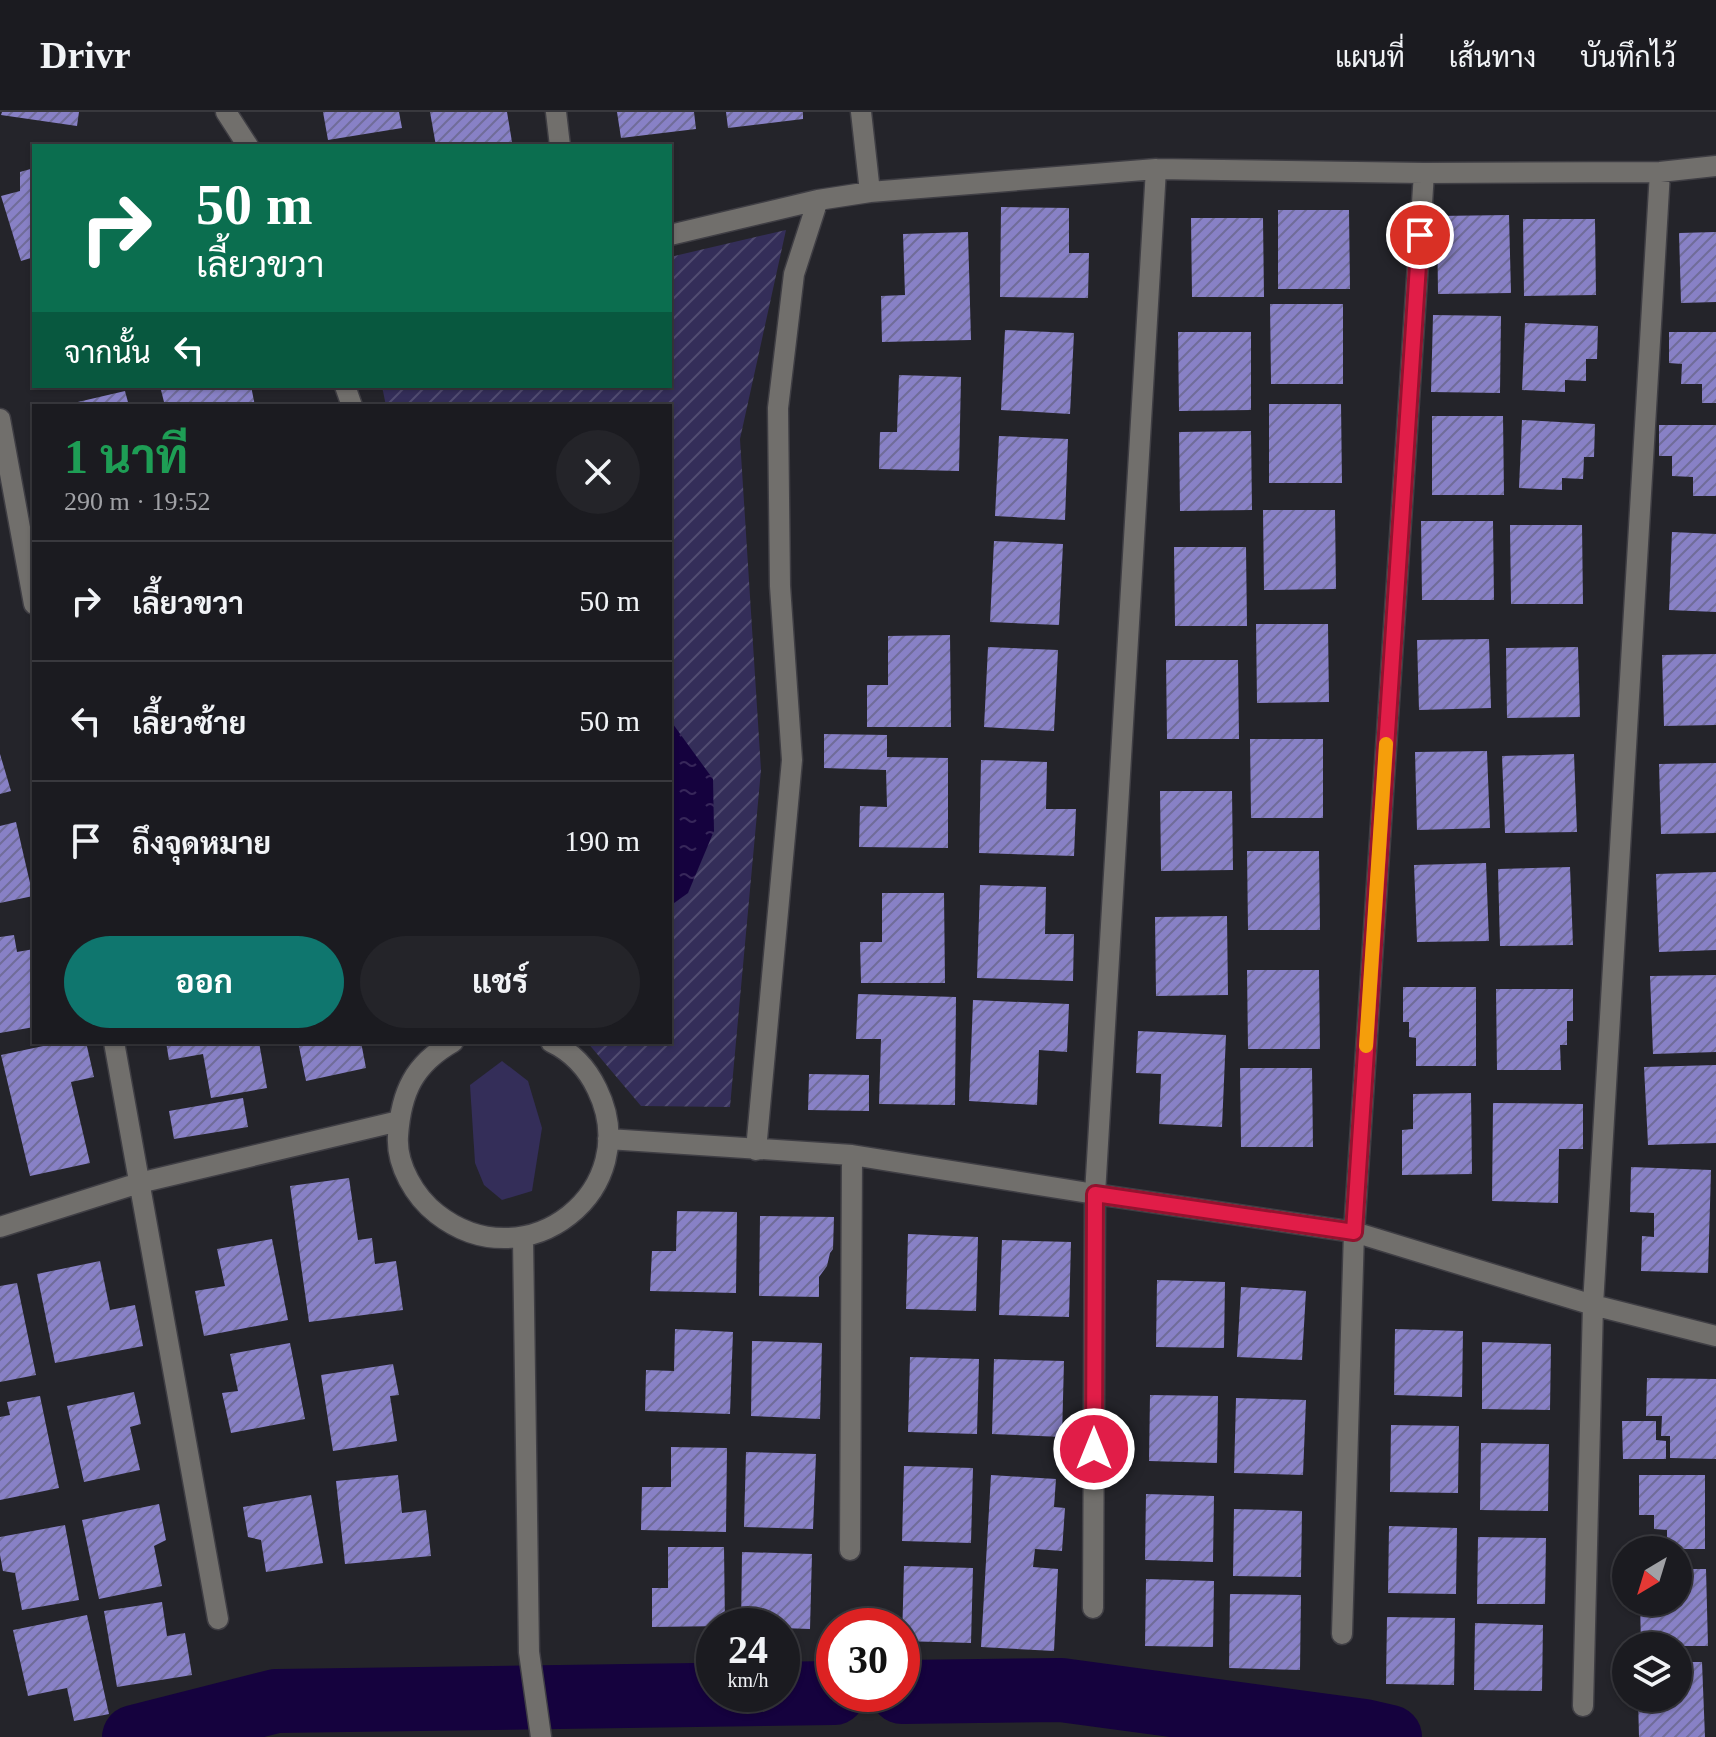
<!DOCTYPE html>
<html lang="th">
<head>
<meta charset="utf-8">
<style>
  :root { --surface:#1b1b20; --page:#242429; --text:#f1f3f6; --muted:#a0a1a5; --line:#39393e; --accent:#0f766e }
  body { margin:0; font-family:"Times New Roman",Sarabun,serif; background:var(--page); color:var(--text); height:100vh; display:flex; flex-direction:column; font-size:30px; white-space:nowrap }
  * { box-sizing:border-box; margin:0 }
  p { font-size:26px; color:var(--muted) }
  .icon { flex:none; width:44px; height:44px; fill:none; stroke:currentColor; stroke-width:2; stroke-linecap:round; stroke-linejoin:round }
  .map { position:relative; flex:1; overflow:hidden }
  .sheet { position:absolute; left:32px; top:292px; width:640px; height:640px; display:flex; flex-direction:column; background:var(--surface); border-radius:0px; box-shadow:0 2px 6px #0004,0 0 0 2px var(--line) }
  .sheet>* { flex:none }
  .top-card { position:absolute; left:32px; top:32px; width:640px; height:244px; border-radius:0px; box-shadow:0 2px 6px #0004,0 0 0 2px var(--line); background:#0b6e4f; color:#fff; overflow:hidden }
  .needle { width:52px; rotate:218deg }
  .controls { position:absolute; left:1612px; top:1424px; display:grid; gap:16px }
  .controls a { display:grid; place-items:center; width:80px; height:80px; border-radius:50%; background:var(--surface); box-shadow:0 2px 6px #0004,0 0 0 2px var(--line); font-size:40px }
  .speed { position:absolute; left:696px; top:1496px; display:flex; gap:16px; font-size:40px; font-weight:700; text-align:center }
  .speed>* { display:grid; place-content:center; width:104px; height:104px; border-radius:50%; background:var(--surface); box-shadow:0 2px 6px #0004,0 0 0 2px var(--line); line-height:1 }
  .speed small { font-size:20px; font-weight:400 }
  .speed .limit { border:12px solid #d22; background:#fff; color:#111 }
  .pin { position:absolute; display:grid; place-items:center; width:68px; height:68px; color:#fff; margin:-34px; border:4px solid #fff; border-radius:50%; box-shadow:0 2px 8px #0007 }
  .me { position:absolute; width:88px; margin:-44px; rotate:0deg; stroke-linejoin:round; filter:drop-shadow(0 0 6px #0008) }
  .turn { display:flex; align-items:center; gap:28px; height:168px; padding:0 32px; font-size:36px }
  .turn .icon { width:104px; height:104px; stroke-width:2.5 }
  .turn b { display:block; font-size:56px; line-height:68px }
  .then { display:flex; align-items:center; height:76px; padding:0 32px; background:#0003; gap:16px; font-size:30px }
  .round { display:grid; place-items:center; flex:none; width:84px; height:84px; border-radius:42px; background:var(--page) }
  .head { display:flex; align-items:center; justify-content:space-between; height:136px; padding:0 32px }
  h1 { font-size:48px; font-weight:700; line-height:60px; color:#1e9e55 }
  .cta { display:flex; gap:16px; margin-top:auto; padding:16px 32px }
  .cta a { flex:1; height:92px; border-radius:48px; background:var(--accent); color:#fff; font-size:32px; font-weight:700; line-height:92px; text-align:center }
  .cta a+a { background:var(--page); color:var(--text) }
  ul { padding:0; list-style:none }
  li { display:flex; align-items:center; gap:24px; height:120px; padding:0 32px; border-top:2px solid var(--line) }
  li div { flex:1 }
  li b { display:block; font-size:30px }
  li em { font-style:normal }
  header { display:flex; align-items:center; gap:48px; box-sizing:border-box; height:112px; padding:0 40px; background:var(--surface); border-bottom:2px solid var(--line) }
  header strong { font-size:38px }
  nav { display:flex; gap:44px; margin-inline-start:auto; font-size:28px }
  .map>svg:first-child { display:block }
  .grass { fill:#342e59 }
  .garden { fill:url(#garden-furrows) }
  .water { fill:url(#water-ripples) }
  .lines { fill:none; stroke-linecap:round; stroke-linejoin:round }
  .river { stroke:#15023e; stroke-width:64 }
  .building { fill:url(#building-hatch) }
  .minor-casing { stroke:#3f3e44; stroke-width:23 }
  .minor { stroke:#716f6c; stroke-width:20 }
  .route-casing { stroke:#92132f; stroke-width:20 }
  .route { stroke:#e11d48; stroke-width:14 }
  .slow { stroke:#f59e0b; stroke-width:14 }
</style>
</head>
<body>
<header>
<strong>Drivr</strong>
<nav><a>แผนที่</a><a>เส้นทาง</a><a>บันทึกไว้</a></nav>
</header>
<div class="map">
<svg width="1716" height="1625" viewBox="0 0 1716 1625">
  <defs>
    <pattern id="garden-furrows" width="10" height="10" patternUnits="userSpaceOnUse" patternTransform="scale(2)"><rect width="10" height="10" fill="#342e59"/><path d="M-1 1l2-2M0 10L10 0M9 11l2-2" fill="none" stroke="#514c71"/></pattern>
    <pattern id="water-ripples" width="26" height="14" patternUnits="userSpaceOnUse" patternTransform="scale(2)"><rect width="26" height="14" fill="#15023e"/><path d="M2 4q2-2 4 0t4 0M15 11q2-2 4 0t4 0" fill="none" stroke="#37275a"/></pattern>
    <pattern id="building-hatch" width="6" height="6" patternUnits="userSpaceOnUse" patternTransform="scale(2)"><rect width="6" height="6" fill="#8881c6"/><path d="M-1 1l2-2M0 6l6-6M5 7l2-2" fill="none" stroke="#706c99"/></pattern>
  </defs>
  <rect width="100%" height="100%" fill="#24242a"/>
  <path class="grass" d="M502 949 528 969 542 1016 532 1079 502 1088 484 1073 475 1051 470 973Z"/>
  <path class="garden" d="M786 118 740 327 761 658 730 995 641 994 587 930H670V294H386L382 274H670V145Z"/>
  <path class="water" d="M670 608 713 667 714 719 688 781 670 794Z"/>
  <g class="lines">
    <path class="river" d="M902 1580 1061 1578 1364 1619 1390 1625
      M134 1625 276 1589 834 1581"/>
  </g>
  <path class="building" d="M2 0H79L77 14 1 3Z
    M323 0H399L402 16 328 28Z
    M430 0H507L512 30 489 34H436Z
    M617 0H694L696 17 621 26Z
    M726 0H803V7L728 16Z
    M34 56V145L21 149 1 84 20 79V60Z
    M1001 95 1069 96V141H1089L1088 186 1000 185Z
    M1278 98H1349L1350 177H1278Z
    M1509 103 1511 181 1438 182 1437 104Z
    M1191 106H1263L1264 185H1192Z
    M1523 107H1595L1596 183 1524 184Z
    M968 120 971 228 882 230 881 184 905 183 903 122Z
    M1716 120V190L1681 191 1679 121Z
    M1270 192H1343V272H1271Z
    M1433 203 1501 204 1500 281 1431 280Z
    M1525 211 1598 214 1597 247H1586V269L1565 268V280L1522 278Z
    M1005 218 1074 221 1070 302 1001 298Z
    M1178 220H1251V298L1179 299Z
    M1669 220H1716V291H1702V272H1681L1682 252 1669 251Z
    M899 263 961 265 959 359 879 357 880 320H897Z
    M160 274H251L255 294H165Z
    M125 279 129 294H65V293Z
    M1269 292H1341L1342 371H1269Z
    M1432 304H1503L1504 383H1432Z
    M1522 308 1595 312 1594 345H1584L1583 367 1562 366V378L1519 376Z
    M1659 313H1716V384H1693V365L1672 364V344H1659Z
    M1251 319 1252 398 1180 399 1179 320Z
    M999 324 1068 327 1065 408 995 404Z
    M1263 398H1335L1336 477 1264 478Z
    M1421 409H1493L1494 488H1422Z
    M1510 413H1582L1583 492H1511Z
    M1672 420 1716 422V500L1669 498Z
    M994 429 1063 432 1059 513 990 510Z
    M1174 435H1246L1247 514H1175Z
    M1256 512H1328L1329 590 1257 591Z
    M950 523 951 615H867V573H888V524Z
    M1489 527 1491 596 1419 598 1417 528Z
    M988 535 1058 538 1054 619 984 615Z
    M1578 535 1580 605 1507 606 1506 536Z
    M1716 542V613L1664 614 1662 543Z
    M1166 548H1238L1239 627H1167Z
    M824 622 887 623V645L948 646V736L859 735 860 694 887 695 886 658 824 656Z
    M1250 627H1323V706H1251Z
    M1487 639 1490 716 1417 718 1415 640Z
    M0 642 11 679 0 682Z
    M1574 642 1577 720 1505 721 1502 644Z
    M981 648 1047 650 1046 697H1076L1074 744 979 741Z
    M1716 651V721L1661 722 1659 652Z
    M1160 679H1232L1233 758 1161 759Z
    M16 710 33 784 0 791V714Z
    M1247 739H1319L1320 818H1248Z
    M1486 751 1489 829 1417 830 1414 753Z
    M1570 755 1573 833 1500 834 1498 757Z
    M1716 760V838L1659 840 1656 762Z
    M980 773 1046 775 1045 822H1074L1073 869 977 866Z
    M882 781H944L945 871H861L860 830H882Z
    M1227 804 1228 883 1156 884 1155 805Z
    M14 823 17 840 34 837V915L0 921V825Z
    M1247 858H1319L1320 937H1248Z
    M1716 863V940L1653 942 1650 864Z
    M1403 875H1476V954H1416V926L1409 925V910H1403Z
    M1496 877H1573V909H1567V933H1560L1561 958H1497Z
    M858 882 956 885 955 993 879 992 881 927H856Z
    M973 888 1069 892 1067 940 1039 938 1037 993 969 989Z
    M1138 919 1226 923 1222 1015 1159 1012 1161 962 1136 961Z
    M62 930H86L94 965 71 970 90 1051 30 1064 1 943Z
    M166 930H259L267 976 211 986 203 942 169 948Z
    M298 930H361L366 956 306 969Z
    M1716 953V1031L1648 1033 1644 955Z
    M1240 956H1312L1313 1035H1241Z
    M809 962 869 963V999L808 998Z
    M1471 981 1472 1062 1402 1063V1018L1413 1017V982Z
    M243 986 248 1015 174 1027 169 999Z
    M1493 991 1583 992V1037H1559L1558 1091 1492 1089Z
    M1631 1055 1711 1058 1708 1161 1641 1159 1642 1124 1654 1125V1101L1630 1100Z
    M349 1066 358 1128 372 1126 375 1152 396 1149 403 1198 309 1210 290 1074Z
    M677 1099 737 1100 736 1181 650 1179 652 1139H676Z
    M760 1104 834 1105 833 1137 830 1141 827 1154 819 1165V1185L759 1184Z
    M908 1122 978 1125 976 1199 906 1197Z
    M272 1127 288 1208 204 1224 195 1179 225 1174 217 1137Z
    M1002 1128 1071 1130 1069 1205 999 1203Z
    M100 1149 110 1198 135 1193 143 1234 55 1251 37 1162Z
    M1157 1168 1225 1170 1224 1236 1156 1235Z
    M17 1171 36 1263 0 1270V1174Z
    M1241 1175 1306 1179 1302 1248 1237 1245Z
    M675 1217 733 1220 730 1302 645 1299 646 1258 674 1259Z
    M1395 1217 1463 1219 1462 1285 1394 1283Z
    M752 1229 822 1231 820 1307 751 1304Z
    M1482 1230 1551 1232 1550 1298 1482 1297Z
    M290 1231 305 1307 231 1321 222 1281 238 1279 230 1242Z
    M910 1245 979 1247 977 1322 908 1320Z
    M994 1247 1064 1249 1062 1325 992 1322Z
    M393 1252 399 1283 390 1284 397 1329 333 1339 321 1263Z
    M1647 1266 1716 1267V1347L1670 1346V1324H1661L1662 1304H1646Z
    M134 1280 141 1312 130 1315 140 1358 84 1370 67 1294Z
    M1150 1283 1218 1284 1217 1351 1149 1349Z
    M40 1284 59 1376 0 1388V1305L10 1303 7 1290Z
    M1236 1286 1306 1288 1303 1363 1234 1361Z
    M1622 1309H1656V1328L1666 1329V1347H1623Z
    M1391 1313 1459 1314 1458 1381 1390 1380Z
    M1481 1331 1549 1332 1548 1399 1480 1398Z
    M671 1335 727 1336 726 1420 641 1418 642 1375H671Z
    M746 1340 816 1342 813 1417 744 1415Z
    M904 1354 973 1356 971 1431 902 1429Z
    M398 1363 402 1401 426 1398 431 1444 345 1452 336 1369Z
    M991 1363 1056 1367 1054 1395 1065 1396 1062 1439 1035 1437 1033 1455 1058 1457 1054 1539 981 1535Z
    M1639 1363H1705V1437H1667V1418L1654 1417V1403H1639Z
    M1146 1382 1214 1384 1213 1450 1145 1448Z
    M311 1383 323 1451 266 1460 261 1428 248 1425 243 1395Z
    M159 1392 166 1428 154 1434 162 1474 99 1487 82 1408Z
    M1234 1397 1302 1399 1301 1465 1233 1464Z
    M65 1413 79 1488 22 1498 15 1461 3 1459 0 1443V1425Z
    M1389 1414 1457 1416 1456 1482 1388 1481Z
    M1478 1425 1546 1426 1545 1492H1477Z
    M668 1435H724L725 1514 652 1515V1476H668Z
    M742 1440 812 1442 810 1517 782 1516V1514H741Z
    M904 1454 973 1456 971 1531 902 1529Z
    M1678 1457H1706L1708 1534H1641L1640 1490H1678Z
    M1146 1467 1214 1469 1213 1535 1145 1534Z
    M1230 1482 1301 1483 1300 1558 1229 1556Z
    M162 1490 167 1524 185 1521 192 1563 117 1575 104 1499Z
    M87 1503 109 1602 74 1609 67 1576 28 1584 13 1518Z
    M1387 1505 1455 1506 1454 1573 1386 1572Z
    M1475 1511 1543 1513 1542 1579 1474 1578Z
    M1678 1550H1702L1705 1625H1639L1638 1586H1678Z"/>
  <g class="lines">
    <g class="minor-casing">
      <path id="minor" d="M226 0 248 34
        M556 0 560 34
        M861 0 870 80
        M670 123 818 88 870 80 1156 57 1424 61 1660 60 1716 54
        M345 274 352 294
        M0 307 34 492
        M114 930 218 1507
        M453 930C414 952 401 980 398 1024 396 1053 415 1085 437 1102 527 1172 646 1077 597 977 587 956 572 940 551 930
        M608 1027 852 1043 1095 1082 1354 1120 1593 1193 1716 1224
        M756 1038 792 648 780 474 778 296 794 162 818 88
        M0 1115 139 1071 399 1009
        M523 1126 529 1540 541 1625
        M850 1438 852 1043
        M1093 1496 1095 1082 1156 57
        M1342 1522 1354 1120 1424 61
        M1583 1594 1593 1193 1660 60"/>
    </g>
    <use href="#minor" class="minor"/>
  </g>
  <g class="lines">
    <g class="route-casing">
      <path id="route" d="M1094 1337 1095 1082 1354 1120 1420 123"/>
    </g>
    <use href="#route" class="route"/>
    <path class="slow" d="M1366 934 1386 632"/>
  </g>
</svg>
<div class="controls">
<a><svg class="needle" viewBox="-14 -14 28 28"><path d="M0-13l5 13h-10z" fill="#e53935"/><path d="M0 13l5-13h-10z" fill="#a0a1a5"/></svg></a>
<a><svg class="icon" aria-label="layers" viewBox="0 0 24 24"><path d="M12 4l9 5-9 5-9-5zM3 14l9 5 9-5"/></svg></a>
</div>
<div class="speed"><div>24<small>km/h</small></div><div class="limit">30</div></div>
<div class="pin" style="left:1420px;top:123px;background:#d93025"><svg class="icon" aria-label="arrive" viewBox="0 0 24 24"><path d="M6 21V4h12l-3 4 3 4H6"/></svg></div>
<svg class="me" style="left:1094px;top:1337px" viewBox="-20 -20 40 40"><circle r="17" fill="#e11d48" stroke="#fff" stroke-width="3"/><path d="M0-11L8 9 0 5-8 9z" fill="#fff"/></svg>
<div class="top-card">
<div class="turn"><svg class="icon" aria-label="right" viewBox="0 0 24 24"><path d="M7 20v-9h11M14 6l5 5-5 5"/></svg><div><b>50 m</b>เลี้ยวขวา</div></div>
<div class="then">จากนั้น<svg class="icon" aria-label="left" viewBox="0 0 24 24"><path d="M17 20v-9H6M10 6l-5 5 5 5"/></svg></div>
</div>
<section class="sheet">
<div class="head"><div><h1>1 นาที</h1><p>290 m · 19:52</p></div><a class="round"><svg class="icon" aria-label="close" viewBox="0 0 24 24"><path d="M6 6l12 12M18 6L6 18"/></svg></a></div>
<ul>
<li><svg class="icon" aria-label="right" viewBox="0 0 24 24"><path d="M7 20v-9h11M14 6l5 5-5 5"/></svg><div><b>เลี้ยวขวา</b></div><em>50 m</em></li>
<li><svg class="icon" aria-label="left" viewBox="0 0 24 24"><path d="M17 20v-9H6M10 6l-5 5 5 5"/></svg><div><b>เลี้ยวซ้าย</b></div><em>50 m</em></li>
<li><svg class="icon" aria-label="arrive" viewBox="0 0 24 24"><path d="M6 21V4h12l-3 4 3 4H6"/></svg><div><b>ถึงจุดหมาย</b></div><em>190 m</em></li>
</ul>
<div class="cta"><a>ออก</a><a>แชร์</a></div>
</section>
</div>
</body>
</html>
